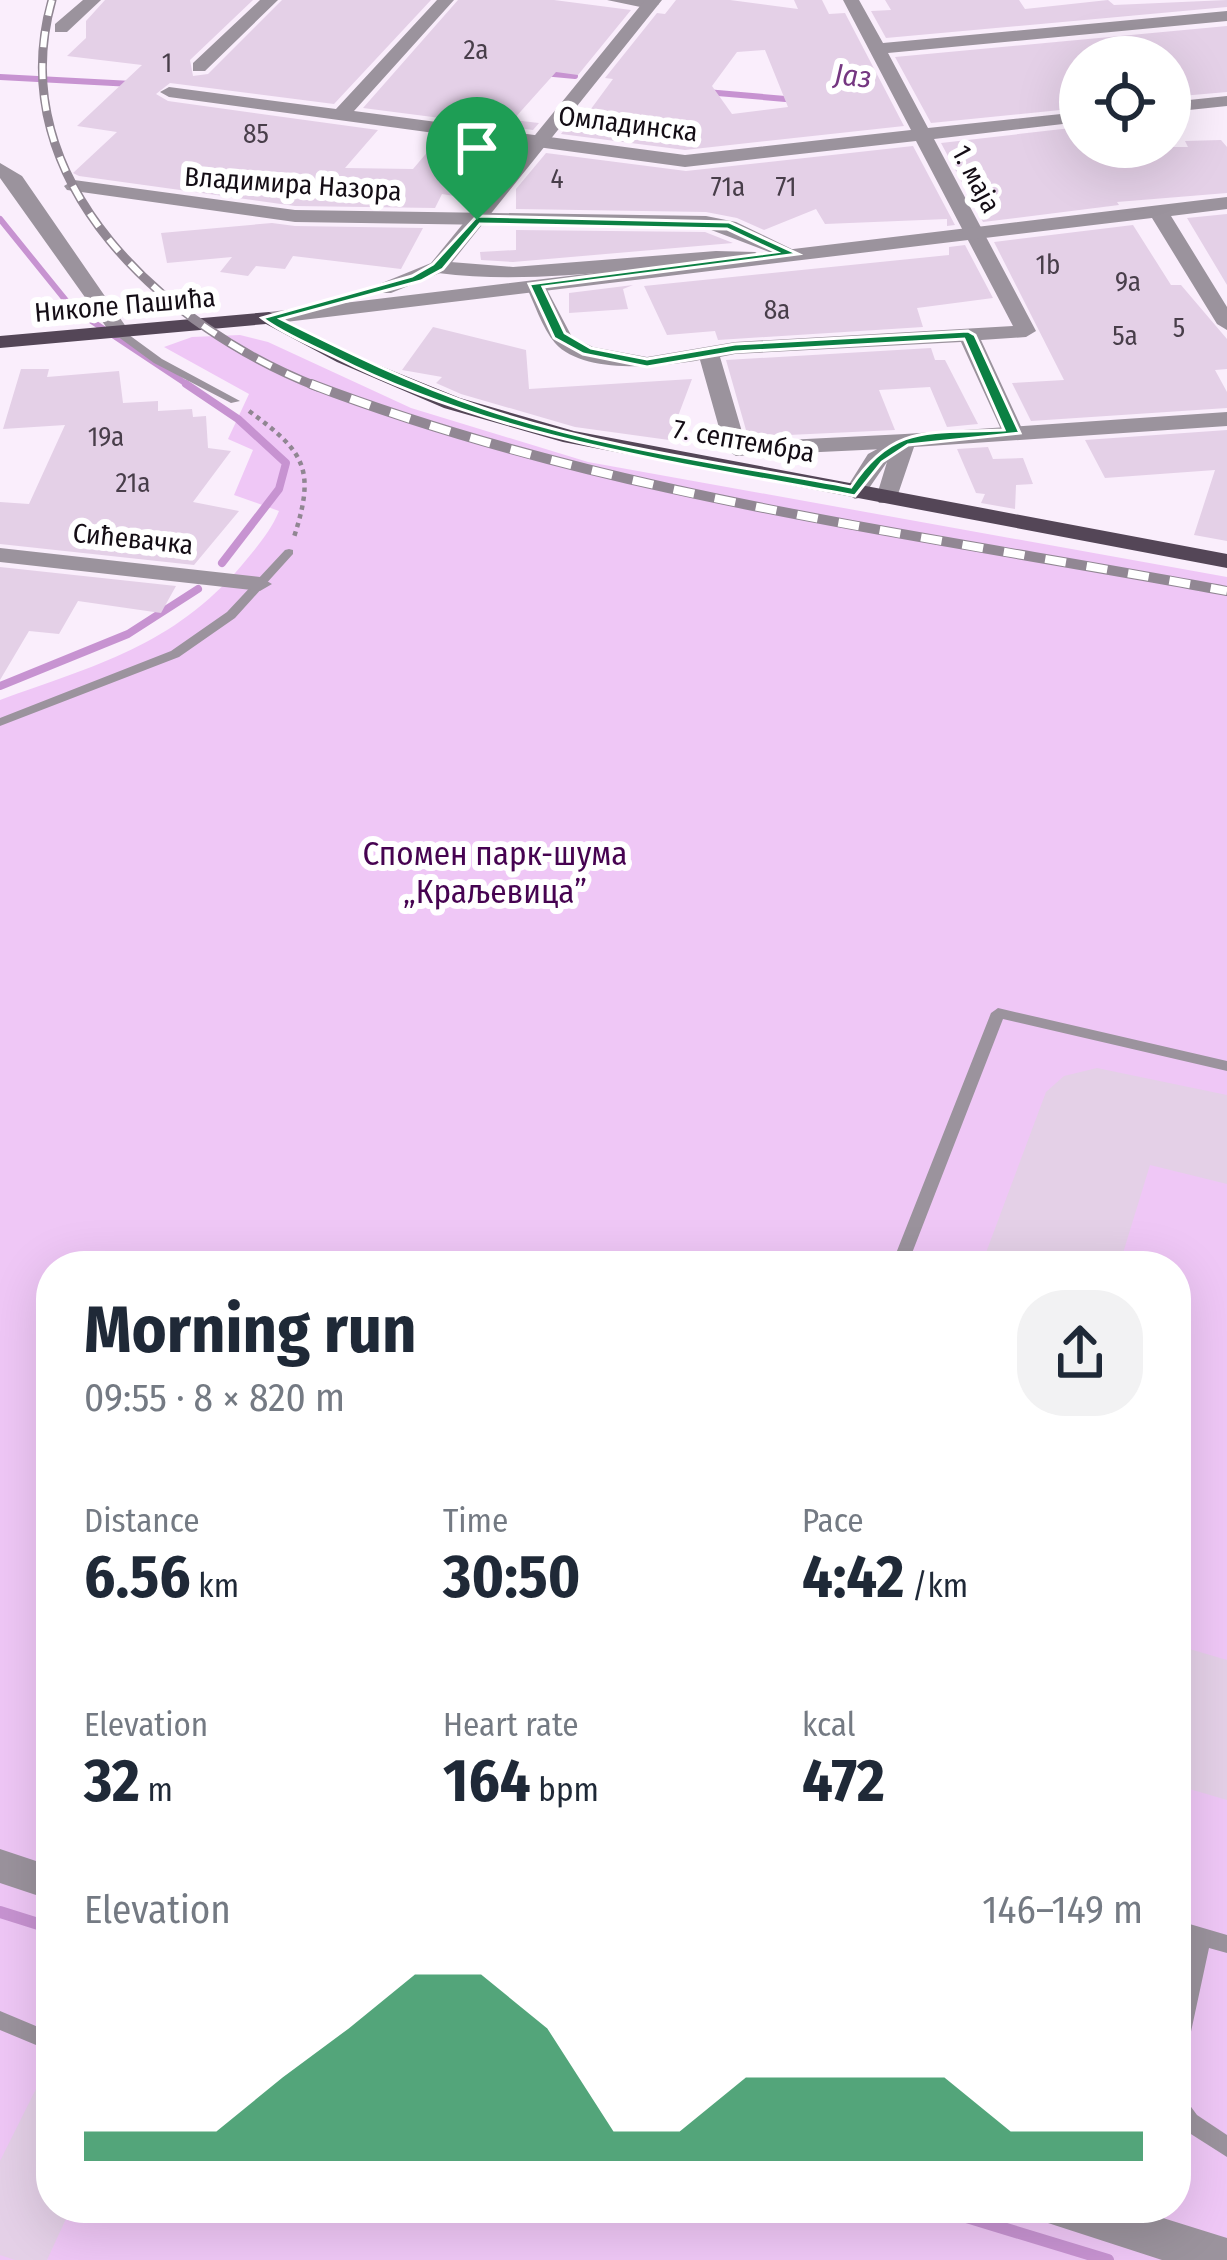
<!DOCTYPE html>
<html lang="en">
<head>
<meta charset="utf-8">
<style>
  body { margin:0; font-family:"Fira Sans Condensed",sans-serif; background:#f2f2f3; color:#1f2937; height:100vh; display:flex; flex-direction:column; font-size:45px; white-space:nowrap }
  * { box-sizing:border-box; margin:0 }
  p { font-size:39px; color:#747a83 }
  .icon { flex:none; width:66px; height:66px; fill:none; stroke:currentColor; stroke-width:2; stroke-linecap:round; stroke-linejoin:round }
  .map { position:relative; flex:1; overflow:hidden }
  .drawer { position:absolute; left:36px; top:1251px; width:1155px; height:972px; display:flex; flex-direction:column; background:#fff; border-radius:48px; box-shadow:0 12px 48px #0002 }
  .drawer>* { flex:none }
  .tools { position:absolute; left:1059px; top:36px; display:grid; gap:24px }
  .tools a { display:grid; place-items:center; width:132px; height:132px; border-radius:50%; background:#fff; box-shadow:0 12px 48px #0002; font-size:60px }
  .pin { position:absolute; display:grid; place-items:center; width:102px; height:102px; color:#fff; margin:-123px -51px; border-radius:50% 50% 50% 0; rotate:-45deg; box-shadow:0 0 12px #0007 }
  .pin .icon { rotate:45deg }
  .round { display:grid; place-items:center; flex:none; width:126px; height:126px; border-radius:48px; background:#f2f2f3 }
  .headline { display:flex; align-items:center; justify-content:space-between; height:204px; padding:0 48px }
  h1 { font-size:66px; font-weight:700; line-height:90px }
  .metrics { display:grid; grid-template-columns:repeat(3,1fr); gap:18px; height:204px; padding:12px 48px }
  .metrics div { display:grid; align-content:center }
  .metrics b { font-size:60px; font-weight:700 }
  .metrics small { font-size:33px; font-weight:400 }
  .metrics p { font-size:33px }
  .chart { height:336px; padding:24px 48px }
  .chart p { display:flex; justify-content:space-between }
  .chart svg { width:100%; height:216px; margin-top:12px; fill:#0b8043; opacity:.7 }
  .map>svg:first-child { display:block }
  .green { fill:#efc7f6; fill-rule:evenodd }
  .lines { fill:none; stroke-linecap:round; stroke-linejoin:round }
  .stream-far2 { stroke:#c793d1; stroke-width:6 }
  .stream-far1 { stroke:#c793d1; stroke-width:8 }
  .stream { stroke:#c793d1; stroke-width:12 }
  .building { fill:#e4d0e7; fill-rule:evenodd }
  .path { stroke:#908692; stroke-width:4.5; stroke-dasharray:4.5 4.5; stroke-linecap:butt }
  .service { fill:#9b939d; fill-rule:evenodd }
  .minor { fill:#9b939d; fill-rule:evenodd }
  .tertiary { fill:#9b939d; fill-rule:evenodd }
  .primary { fill:#544657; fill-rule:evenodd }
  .rail-far1-casing { stroke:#918793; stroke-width:9 }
  .rail-casing { stroke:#918793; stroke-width:10 }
  .rail-far1 { stroke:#fff; stroke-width:6; stroke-dasharray:16; stroke-linecap:butt }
  .rail { stroke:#fff; stroke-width:8; stroke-dasharray:21; stroke-linecap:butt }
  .route { fill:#0b8043; stroke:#fff; stroke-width:3; fill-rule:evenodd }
  .labels { text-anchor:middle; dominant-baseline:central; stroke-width:12; stroke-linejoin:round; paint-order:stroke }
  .number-label { font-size:27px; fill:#483e4a }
  .far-street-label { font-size:27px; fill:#140d15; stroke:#fff }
  .far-water-label { font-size:30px; font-style:italic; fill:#753781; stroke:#fff }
  .park-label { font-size:33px; fill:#460351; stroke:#fff }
</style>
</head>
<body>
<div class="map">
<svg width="1227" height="2260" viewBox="0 0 1227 2260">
  <rect width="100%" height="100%" fill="#faeefc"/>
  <path class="green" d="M240,335L268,342L411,408L588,462L1227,577V2260H0V700C96,665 173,646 242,565C256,548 271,531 279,511L234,495L253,450L228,439L249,394L164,347L192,337ZM51,1266H1176V2208H51Z"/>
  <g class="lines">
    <path class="stream-far2" d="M1153,57H1177
      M543,73L575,76
      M0,77L132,84
      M706,92L797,100
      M0,219L72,308L191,387"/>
    <path class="stream-far1" d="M186,384L238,419L286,463L279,489L222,563
      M0,686L128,634L198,589"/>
    <path class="stream" d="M0,1912L51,1928
      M937,2208L1108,2260"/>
  </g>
  <path class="building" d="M105,0H253L190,60L193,76L208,74L282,0H431L334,104L170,83L156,94L168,101L378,130L345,168L413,169L430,149L431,137L507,147L467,198L442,194L435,208L295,206L79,176L73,173L117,132L77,126L142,65L67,56L86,38V21Z
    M458,0H554L631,10L578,75L556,72L513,120L539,123L533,130L363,108Z
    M676,0H730L798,9L794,0H822L829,14L845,13L904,126L685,150L561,134L566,127L577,128L613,79L605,78L657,13L665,14ZM765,50L788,107L732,114L712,86L737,52Z
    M885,0H1019L1025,9L1108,0L1114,5L1227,0V7L886,38L871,11L891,10Z
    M1227,26V92L1170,97V54L1080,57V108L931,123L895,57Z
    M1080,127V147H1188L1185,141L1221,140L1227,147V193L1117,202L1119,205L983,222L941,143Z
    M913,146L955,225L947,226V219L825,224L816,209L764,230L737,218L706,212L516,209V189L546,153L686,171Z
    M1227,214V285L1187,218Z
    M272,223L295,226L423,228L401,269L293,256L285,269L256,266L248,276L220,272L232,257L167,263L161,233Z
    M1133,225L1171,285H1181L1227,339V369L1215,370L1227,392V408L1031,421L1012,383L1064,380L994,242Z
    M516,230L705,232L733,243L513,262L481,260L480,252L516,250Z
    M965,245L993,298L917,308L923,327L718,340L715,331L667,335L644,286L949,255V247Z
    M633,285L623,289L628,309L569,313V293Z
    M433,327L526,350L529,389L692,379L669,440L575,427L461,394L436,383L442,377L402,370Z
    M931,348L935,360H945L978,424L947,427L930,387L879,390L895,430L748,437L726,360Z
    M21,369H49L47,377L119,371L123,403L158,401V411L192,409L193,417L206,416L208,448L231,451L193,502L239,511L194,565L0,544V502L29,504L65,425L3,429Z
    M1227,430V541L1194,535L1215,470L1105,478L1085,440Z
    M988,447L993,459L1023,458L1033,484L1016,485L1015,509L981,503L985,494L976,493L957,449Z
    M0,567L176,586L161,613L78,601L59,634L29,631L0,680Z
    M1097,1068L1227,1095V1184L1150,1165L1119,1266H981L1046,1092L1064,1076Z
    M1176,1645L1227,1660V1800L1176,1785Z
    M51,2059V2208H71L47,2260H15L0,2255V2161Z"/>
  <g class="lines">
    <path class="path" d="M249,411C305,452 316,469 294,537"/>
    <path class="service" d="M117,332H125L162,359L240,401L231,403L154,363L117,336Z
      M289,549L293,550V554L235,618L179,657L0,726V718L171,651L227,612L285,550Z
      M998,1008L1227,1061V1071L1003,1019L907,1266H891L991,1013Z
      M1176,1920L1227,1935V1953L1209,1948L1186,2055L1183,2062L1176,2065V2009L1191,1942L1176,1938Z
      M0,2011L43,2029L46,2036L43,2043L36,2045L0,2030Z
      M1176,2093L1183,2096L1197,2115L1227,2135V2157L1183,2129L1176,2120Z"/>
    <path class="minor" d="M83,0H101L67,32H55V24Z
      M260,0H278L205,71H193V63Z
      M437,0H454L354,111L685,155L911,130L843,0H859L883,43L1227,11V21L888,53L928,128L1080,112V122L934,139L1036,331L1026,337L981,340L1024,433L1021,438H1005L961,342L735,354L720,357L745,442L905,434L916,441L905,448L736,456L725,449L700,360C663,367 583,375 555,343C542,328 534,302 525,284L542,280L572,337L593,347L647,357L735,342L1013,326L916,141L685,167L169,97L160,92L169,87L336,109Z
      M607,0H654L659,4L650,9Z
      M1227,96V106L1170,112V102Z
      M0,163L22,176L131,334L128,338H114L0,178Z
      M74,180L295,210L706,216L736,222L802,254L785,258L706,228L295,222L67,190L64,186Z
      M716,251L755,252L765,258L755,264C649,262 544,287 438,273L428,267L438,261L513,267Z
      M0,548L260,577L272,584L260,591L0,562Z
      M0,1849L51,1866V1900L0,1883Z
      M1042,2208H1131L1227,2238V2260H1162L1048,2223Z"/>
    <path class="tertiary" d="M645,0H662L445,271L391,293H377V285L431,263Z
      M1227,197V209L1171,216L1227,307V330L1217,324L1152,218L269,324L259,318L269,312Z
      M1227,412V426L914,447L895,503H879L876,498L887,462L863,497L855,499L844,492L868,454L905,434Z"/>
    <path class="primary" d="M269,312L351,354L460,398L574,431L1227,554V568L563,442L444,408L337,362L266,324L0,348V336Z"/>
    <defs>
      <path id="rail-far1" d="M52,0C0,183 169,329 318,387"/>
      <path id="rail" d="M311,384C604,496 920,534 1227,591"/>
    </defs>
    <use href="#rail-far1" class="rail-far1-casing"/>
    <use href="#rail" class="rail-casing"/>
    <use href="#rail-far1" class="rail-far1"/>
    <use href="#rail" class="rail"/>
  </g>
  <path class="route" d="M477,216L729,222L798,254L543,287L565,333L591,348L647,359L735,344L968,331L975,335L1020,433L908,445L882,462L855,496C679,463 496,439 335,357C311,345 283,334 262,318L412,276L433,264ZM480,224L727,229L776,252L529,284L554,338L583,354L647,367L735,352L964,339L1004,430C934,434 894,421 851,487C729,464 601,448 483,408C412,384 347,352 281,319L421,281L443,269Z"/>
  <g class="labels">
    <g class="number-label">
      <text x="476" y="50">2a</text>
      <text x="167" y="63">1</text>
      <text x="256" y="134">85</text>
      <text x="557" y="179">4</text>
      <text x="728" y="187">71a</text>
      <text x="786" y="187">71</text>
      <text x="1048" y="265">1b</text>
      <text x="1128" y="282">9a</text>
      <text x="777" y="310">8a</text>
      <text x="1179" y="328">5</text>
      <text x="1125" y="336">5a</text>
      <text x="106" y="437">19a</text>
      <text x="133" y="483">21a</text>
    </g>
    <g class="far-street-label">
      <text transform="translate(628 124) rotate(7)">Омладинска</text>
      <text transform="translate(976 179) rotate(62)">1. маја</text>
      <text transform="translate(293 184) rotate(4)">Владимира Назора</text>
      <text transform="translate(125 305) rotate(-5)">Николе Пашића</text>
      <text transform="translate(744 441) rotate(10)">7. септембра</text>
      <text transform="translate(133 539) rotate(6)">Сићевачка</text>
    </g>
    <g class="far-water-label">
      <text transform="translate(853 76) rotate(5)">Јаз</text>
    </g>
    <g class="park-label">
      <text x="495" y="854">Спомен парк-шума<tspan x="495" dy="38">„Краљевица”</tspan></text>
    </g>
  </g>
</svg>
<div class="tools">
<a><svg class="icon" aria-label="locate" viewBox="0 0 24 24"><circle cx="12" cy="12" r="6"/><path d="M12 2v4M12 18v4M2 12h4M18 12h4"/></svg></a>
</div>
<div class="pin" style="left:477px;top:220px;background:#1e9e55"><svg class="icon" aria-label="arrive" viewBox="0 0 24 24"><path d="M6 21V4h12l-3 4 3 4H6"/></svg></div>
<section class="drawer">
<div class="headline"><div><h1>Morning run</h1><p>09:55 · 8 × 820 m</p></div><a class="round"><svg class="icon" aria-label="share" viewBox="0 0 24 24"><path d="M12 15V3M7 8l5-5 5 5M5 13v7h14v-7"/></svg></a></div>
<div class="metrics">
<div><p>Distance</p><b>6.56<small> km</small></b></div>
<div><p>Time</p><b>30:50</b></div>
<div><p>Pace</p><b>4:42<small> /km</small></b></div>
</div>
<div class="metrics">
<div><p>Elevation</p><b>32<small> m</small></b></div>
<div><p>Heart rate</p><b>164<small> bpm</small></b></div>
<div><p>kcal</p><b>472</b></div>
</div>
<div class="chart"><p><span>Elevation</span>146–149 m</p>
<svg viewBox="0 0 160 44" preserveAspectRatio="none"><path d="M0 44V38L10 38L20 38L30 27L40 17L50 6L60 6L70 17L80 38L90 38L100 27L110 27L120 27L130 27L140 38L150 38L160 38V44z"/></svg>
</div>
</section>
</div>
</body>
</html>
